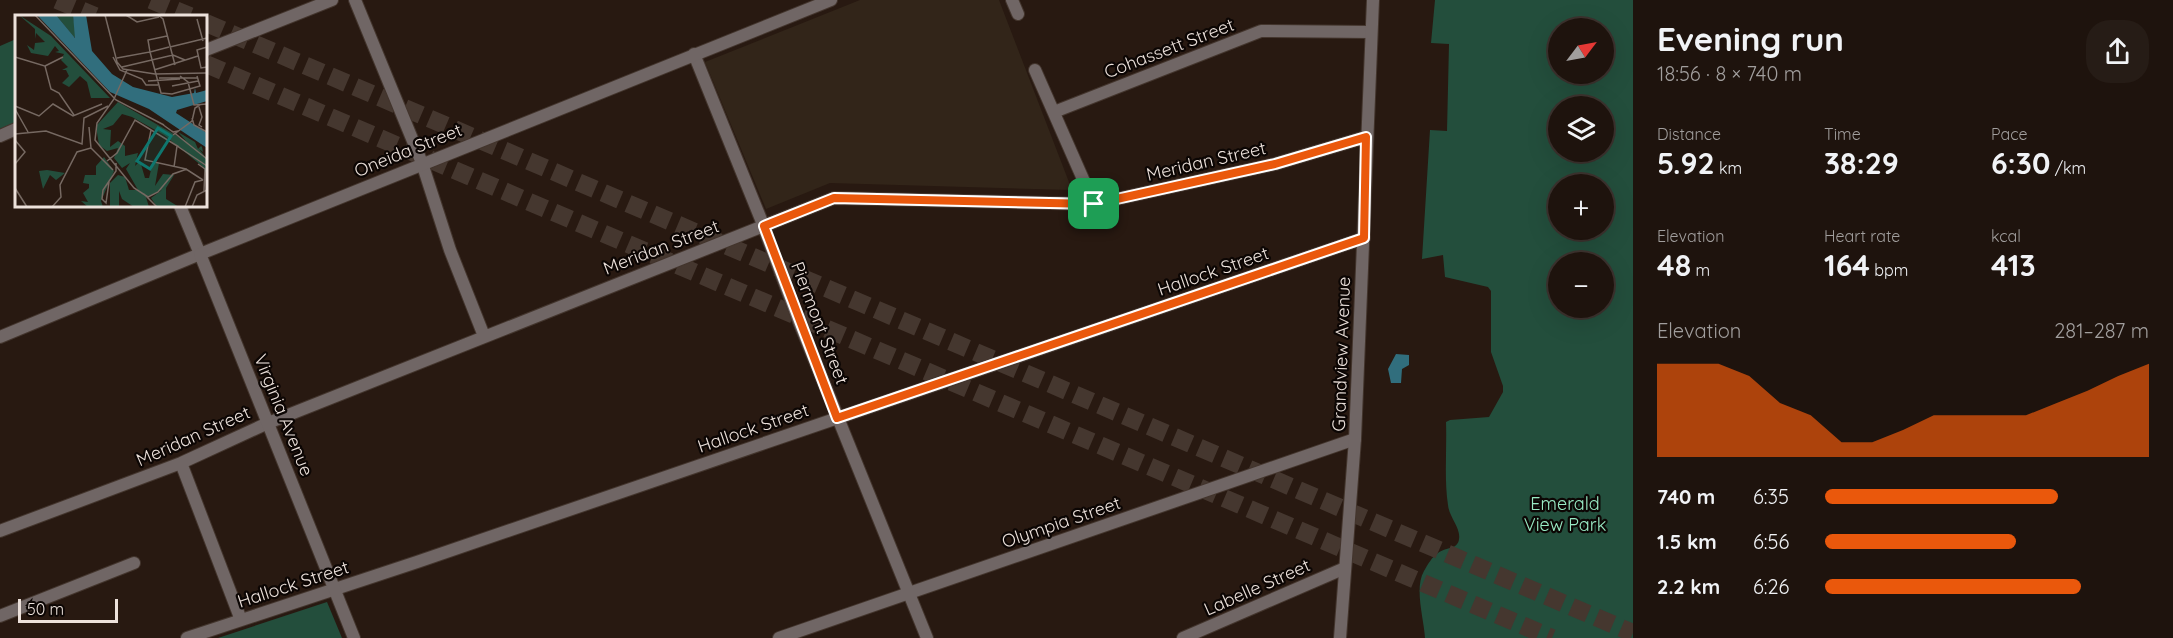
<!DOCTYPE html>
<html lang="en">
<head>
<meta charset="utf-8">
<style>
  body { margin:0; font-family:Quicksand,sans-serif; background:#261c16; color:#f1f3f6; height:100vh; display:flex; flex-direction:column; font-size:22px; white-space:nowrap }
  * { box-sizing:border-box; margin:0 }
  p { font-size:20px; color:#a19e9d }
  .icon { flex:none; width:33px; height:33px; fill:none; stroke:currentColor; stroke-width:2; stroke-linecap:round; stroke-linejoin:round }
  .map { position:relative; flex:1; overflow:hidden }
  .drawer { display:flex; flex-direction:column; background:#1e130d; width:540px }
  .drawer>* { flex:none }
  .needle { width:39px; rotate:58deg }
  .fabs { position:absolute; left:1548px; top:18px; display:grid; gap:12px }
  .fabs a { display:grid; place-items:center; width:66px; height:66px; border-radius:50%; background:#1e130d; box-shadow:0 6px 24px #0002,0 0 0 2px #3c322e; font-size:30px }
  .scale { position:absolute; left:18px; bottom:15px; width:100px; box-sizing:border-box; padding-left:6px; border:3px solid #ece1db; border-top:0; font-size:16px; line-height:21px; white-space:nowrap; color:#ece1db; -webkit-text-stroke:4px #0c0604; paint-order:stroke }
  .pin { position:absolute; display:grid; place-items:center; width:51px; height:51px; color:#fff; margin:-26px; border-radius:12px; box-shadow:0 3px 9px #0006 }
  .round { display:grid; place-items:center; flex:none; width:63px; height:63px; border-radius:24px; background:#261c16 }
  .headline { display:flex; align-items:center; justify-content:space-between; height:102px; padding:0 24px }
  h1 { font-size:33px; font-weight:700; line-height:45px }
  .stats { display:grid; grid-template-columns:repeat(3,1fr); gap:9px; height:102px; padding:6px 24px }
  .stats div { display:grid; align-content:center }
  .stats b { font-size:30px; font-weight:700 }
  .stats small { font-size:16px; font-weight:400 }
  .stats p { font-size:16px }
  .chart { height:168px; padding:12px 24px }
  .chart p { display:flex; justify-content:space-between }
  .chart svg { width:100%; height:108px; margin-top:6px; fill:#ea580c; opacity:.7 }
  ul { padding:0 24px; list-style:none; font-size:20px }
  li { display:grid; grid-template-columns:96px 72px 1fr; align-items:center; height:45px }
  li i { height:15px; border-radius:8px; background:#ea580c }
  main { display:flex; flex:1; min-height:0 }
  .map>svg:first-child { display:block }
  .education { fill:#322519 }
  .green { fill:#234e3c; fill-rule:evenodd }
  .water { fill:#316e7d }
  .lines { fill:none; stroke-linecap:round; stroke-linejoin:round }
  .motorway-tunnel { stroke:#45372f; stroke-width:18; stroke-dasharray:18 9; stroke-linecap:butt }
  .minor-casing { stroke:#43352d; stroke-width:14 }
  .tertiary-casing { stroke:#43352d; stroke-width:14 }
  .minor { stroke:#706665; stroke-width:12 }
  .tertiary { stroke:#706665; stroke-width:12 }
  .route-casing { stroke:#fff; stroke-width:12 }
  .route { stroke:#ea580c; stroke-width:8 }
  .labels { text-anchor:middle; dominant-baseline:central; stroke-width:4.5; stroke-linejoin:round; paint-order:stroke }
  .street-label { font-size:18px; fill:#ece1db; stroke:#0c0604 }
  .park-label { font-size:18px; fill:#99ebc5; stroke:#0c0604 }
  .inset-road { fill:none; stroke:#766962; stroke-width:1.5 }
  .view { fill:#0f766e; fill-opacity:0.15; stroke:#0f766e; stroke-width:3 }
  .inset-edge { fill:none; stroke:#ece1db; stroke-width:3 }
</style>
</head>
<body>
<main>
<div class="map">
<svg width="1633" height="638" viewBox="0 0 1633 638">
  <rect width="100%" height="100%" fill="#281911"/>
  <path class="education" d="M860,0H999L1072,190L830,183L766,209L705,62Z"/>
  <path class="green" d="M1435,0H1633V638H1425C1424,619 1414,588 1424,571C1428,564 1432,557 1438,553C1445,547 1458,550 1459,539C1461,528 1449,517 1448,505C1444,479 1447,449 1446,422L1450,420L1489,417L1503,392V386L1491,352V291L1488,287L1445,277L1443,255L1422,259L1430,130L1447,131L1449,44L1431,43ZM1558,28H1604V74H1558ZM1558,106H1604V152H1558ZM1558,184H1604V230H1558ZM1558,262H1604V308H1558Z
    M16,39V122L0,130V46Z
    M327,602L342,638H218Z"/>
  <path class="water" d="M1396,354L1409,355V365L1402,369L1401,383H1391L1388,369Z"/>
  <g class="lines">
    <path class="motorway-tunnel" d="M57,0L95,16
      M151,0L190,16
      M206,23L1633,633
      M206,64L1552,638"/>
    <defs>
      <path id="minor" d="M355,0L422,163L450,250L484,336
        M1012,0L1018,14
        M206,50L332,0
        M694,54L760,217L800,324L927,638
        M1035,70L1094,204
        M1054,112L1261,31L1371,32
        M0,136L16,129
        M0,337L200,254L180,206
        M181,463L241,620
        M0,531L181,463L268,423L834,198L1094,204L1275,164L1366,137
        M0,616L134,563
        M187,638L417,562L1364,238
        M779,638L1355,439
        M1183,638L1345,568"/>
      <path id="tertiary" d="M354,638L200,254L831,0
        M1340,638L1355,439L1373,0"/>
    </defs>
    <use href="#minor" class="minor-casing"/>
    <use href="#tertiary" class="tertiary-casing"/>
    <use href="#minor" class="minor"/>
    <use href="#tertiary" class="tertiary"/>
  </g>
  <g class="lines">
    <defs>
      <path id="route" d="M1366,137L1364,238L837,418L764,226L834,198L1094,204L1275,164Z"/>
    </defs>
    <use href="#route" class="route-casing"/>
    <use href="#route" class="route"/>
  </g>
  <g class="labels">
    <g class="street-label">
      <text transform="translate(1169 48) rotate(-21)">Cohassett Street</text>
      <text transform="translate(408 150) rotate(-22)">Oneida Street</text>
      <text transform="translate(1206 161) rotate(-13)">Meridan Street</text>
      <text transform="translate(661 247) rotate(-21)">Meridan Street</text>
      <text transform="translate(1213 271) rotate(-19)">Hallock Street</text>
      <text transform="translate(820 323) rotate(69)">Piermont Street</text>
      <text transform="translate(1341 354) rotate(-88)">Grandview Avenue</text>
      <text transform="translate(284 415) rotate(68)">Virginia Avenue</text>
      <text transform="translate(753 428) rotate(-19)">Hallock Street</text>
      <text transform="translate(193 436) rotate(-24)">Meridan Street</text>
      <text transform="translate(1061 522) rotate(-19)">Olympia Street</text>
      <text transform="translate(293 584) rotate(-18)">Hallock Street</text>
      <text transform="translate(1257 587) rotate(-24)">Labelle Street</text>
    </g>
    <g class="park-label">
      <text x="1565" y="503">Emerald<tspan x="1565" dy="21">View Park</tspan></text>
    </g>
  </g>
  <g transform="translate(15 15)">
    <rect width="192" height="192" fill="#281911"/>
    <path d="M4,0L36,21L95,83H76L72,67L65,61L54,72L47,68L54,61L51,55H47L53,52L46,45L49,39L40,37L44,36L40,31L33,41L16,38L12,30L19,35L20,28L30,27L21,18L20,24V14ZM41,0H58L61,22H59ZM103,87L171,126L163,117L180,127L183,134L186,131L187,132L188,137L184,134L192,144V160L187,151L149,120L117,102L107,99L98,110L88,114L96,115L95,132L103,126L110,131V141L123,138L120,151L125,146L130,163H134L138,147L144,148L140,171L148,159L159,160L151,173V184L164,192H142L136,183L147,175L131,182L134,192H119L107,184L104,176V192H95V168L103,160L110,162L114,175H123L111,154L115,148L107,153L99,143L103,133L92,136L84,130L81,111ZM89,142L99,156L86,186L88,192H73L66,186L73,187L68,178L74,173V169L68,168L70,160H81V151ZM32,155L50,158L41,165L35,160L28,174L24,156Z" fill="#234e3c"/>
    <path d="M22,0H41L60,23L58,0H71L77,36L97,59L118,72L157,82L179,78L180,73L181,78L192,75V86L162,95L161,98L192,118V133L134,94L95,77Z" fill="#316e7d"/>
    <path class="inset-road" d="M20,0L101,85L149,110M90,0L102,47L108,54L140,59L191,58M111,0L122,7L144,2M143,0L148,4L160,50M182,4L188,26M154,32L135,37L146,78L157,79L185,71L182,61M155,32L192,23M192,32L182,35L186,53L192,52M0,42L30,51L36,74L44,78L59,100M98,42L105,55L127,64L131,70H143M102,43L135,37L133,25L152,21M30,51L48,42M107,52L158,40L170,45M112,55L99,84L82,108L80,125L119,173L133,182M139,55L183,41M165,61L173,67L179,90L192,89M144,63H182M133,66L165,64M157,71L183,66M0,91L24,101L38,89L58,101L87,89M184,92L187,102L184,110L187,112M0,94L13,117M177,103L179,110L192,117M147,109L158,117L163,116M136,115L130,145L171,154L188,165M157,116L192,144M0,119L31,116L67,129L69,103L93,91M158,120L177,106L180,93L185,90M0,125L10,137L0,149M162,131L192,151M76,133L98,155M92,146L102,138L120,105L164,132M183,149L190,154L189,176M159,152L162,131M94,167L91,188L87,184L88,175L101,156V148M0,173L12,192M129,179L142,192M133,182L143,177L158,159L172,154M37,192L46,182L45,170L62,137L76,133L74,112M170,192L180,167L188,165M177,192L182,180L192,175"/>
    <path class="view" d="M143,113L156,121L135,154L122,146Z"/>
    <rect width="192" height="192" class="inset-edge"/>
  </g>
</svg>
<div class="fabs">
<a><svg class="needle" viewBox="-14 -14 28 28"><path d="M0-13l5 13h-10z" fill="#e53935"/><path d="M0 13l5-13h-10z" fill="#a19e9d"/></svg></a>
<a><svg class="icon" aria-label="layers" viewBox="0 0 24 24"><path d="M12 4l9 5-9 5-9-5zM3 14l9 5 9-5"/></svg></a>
<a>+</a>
<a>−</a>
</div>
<div class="scale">50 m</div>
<div class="pin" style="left:1094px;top:204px;background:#1e9e55"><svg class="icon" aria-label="arrive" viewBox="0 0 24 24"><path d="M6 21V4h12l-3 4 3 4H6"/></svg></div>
</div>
<section class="drawer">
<div class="headline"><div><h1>Evening run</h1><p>18:56 · 8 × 740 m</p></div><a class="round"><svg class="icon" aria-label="share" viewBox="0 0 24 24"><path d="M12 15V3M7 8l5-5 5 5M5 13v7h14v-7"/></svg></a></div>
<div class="stats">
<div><p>Distance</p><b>5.92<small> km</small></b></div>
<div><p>Time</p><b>38:29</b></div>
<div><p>Pace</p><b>6:30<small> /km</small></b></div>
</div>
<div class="stats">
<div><p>Elevation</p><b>48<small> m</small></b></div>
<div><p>Heart rate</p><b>164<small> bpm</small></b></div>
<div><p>kcal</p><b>413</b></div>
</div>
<div class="chart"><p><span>Elevation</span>281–287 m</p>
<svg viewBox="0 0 160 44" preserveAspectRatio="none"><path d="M0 44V6L10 6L20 6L30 11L40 22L50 27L60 38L70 38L80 33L90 27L100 27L110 27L120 27L130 22L140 17L150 11L160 6V44z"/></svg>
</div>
<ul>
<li><b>740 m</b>6:35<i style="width:72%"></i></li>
<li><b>1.5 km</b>6:56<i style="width:59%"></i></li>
<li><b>2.2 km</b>6:26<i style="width:79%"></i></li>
</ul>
</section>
</main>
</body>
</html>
